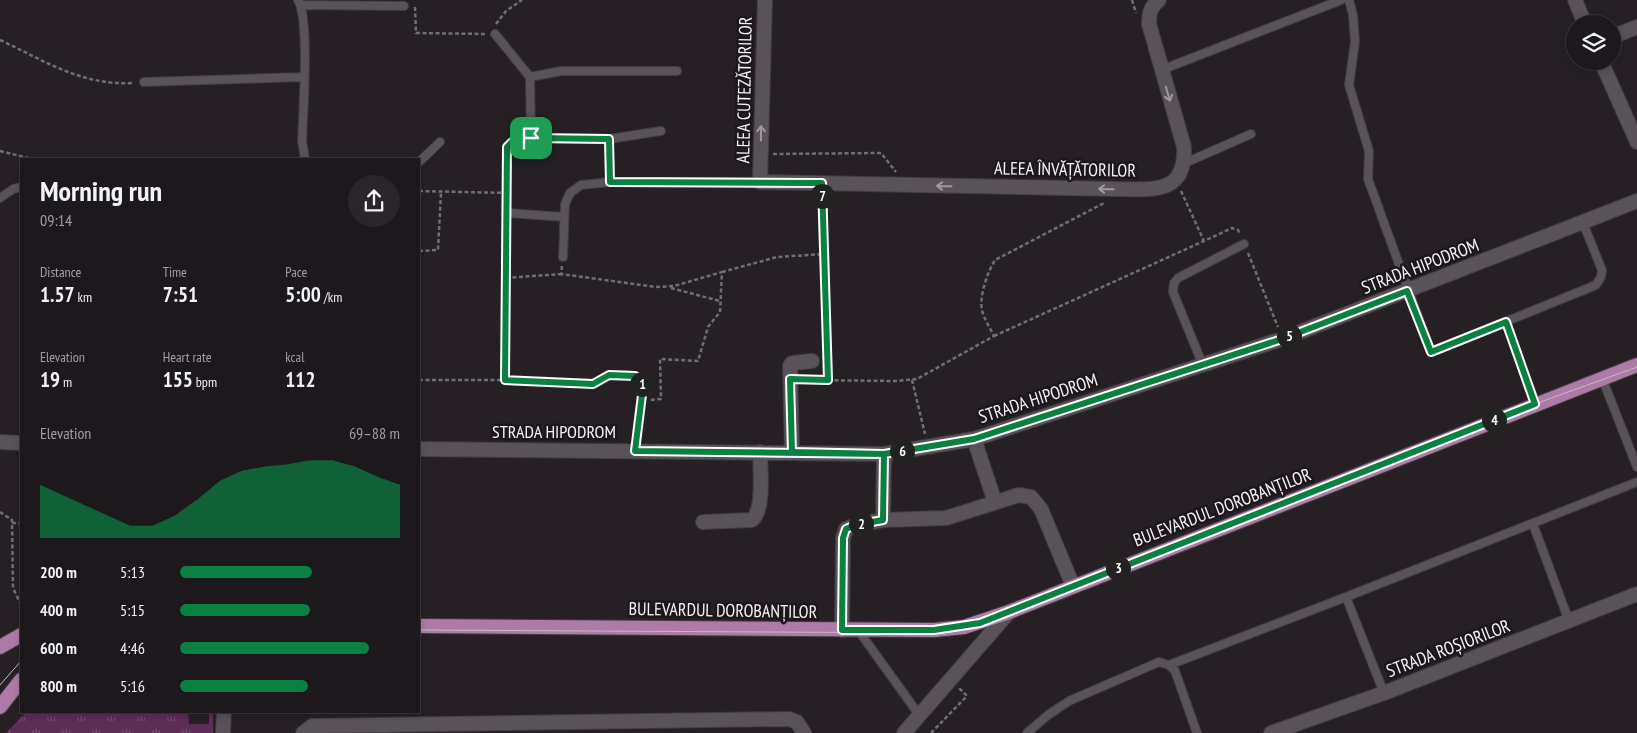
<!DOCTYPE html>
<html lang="en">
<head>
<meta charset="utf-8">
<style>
  body { margin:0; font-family:"PT Sans Narrow",sans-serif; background:#292529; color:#f1f3f6; height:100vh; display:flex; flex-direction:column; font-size:19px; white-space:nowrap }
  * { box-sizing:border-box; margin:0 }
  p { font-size:16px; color:#a0a0a3 }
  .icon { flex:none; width:28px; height:28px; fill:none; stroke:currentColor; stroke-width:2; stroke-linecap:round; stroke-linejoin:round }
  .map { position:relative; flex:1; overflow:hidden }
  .drawer { position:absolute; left:20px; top:158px; width:400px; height:555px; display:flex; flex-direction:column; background:#1c181c; border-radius:0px; box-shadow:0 2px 8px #0003,0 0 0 1px #3a373b }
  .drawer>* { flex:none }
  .controls { position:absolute; left:1566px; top:15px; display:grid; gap:10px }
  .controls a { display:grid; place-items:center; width:55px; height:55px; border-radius:50%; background:#1c181c; box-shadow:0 2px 8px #0003,0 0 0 1px #3a373b; font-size:25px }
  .pin { position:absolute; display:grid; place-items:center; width:42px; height:42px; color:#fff; margin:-21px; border-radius:10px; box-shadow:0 2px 8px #0006 }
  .km { position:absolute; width:25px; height:25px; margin:-12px; border-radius:50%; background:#222; color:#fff; font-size:14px; line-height:25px; text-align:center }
  .round { display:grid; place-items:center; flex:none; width:52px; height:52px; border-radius:26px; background:#292529 }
  .summary { display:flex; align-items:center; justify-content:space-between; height:85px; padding:0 20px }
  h1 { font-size:28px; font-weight:700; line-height:38px }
  .figures { display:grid; grid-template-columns:repeat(3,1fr); gap:8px; height:85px; padding:5px 20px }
  .figures div { display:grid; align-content:center }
  .figures b { font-size:21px; font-weight:700 }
  .figures small { font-size:14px; font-weight:400 }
  .figures p { font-size:14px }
  .chart { height:140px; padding:10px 20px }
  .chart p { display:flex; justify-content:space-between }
  .chart svg { width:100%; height:90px; margin-top:5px; fill:#0b8043; opacity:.7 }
  ul { padding:0 20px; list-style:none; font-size:16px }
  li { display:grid; grid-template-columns:80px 60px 1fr; align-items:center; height:38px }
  li i { height:12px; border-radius:6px; background:#0b8043 }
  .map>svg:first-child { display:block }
  .park { fill:url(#park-tufts) }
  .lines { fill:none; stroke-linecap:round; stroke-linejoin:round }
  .service-casing { stroke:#423c41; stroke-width:10 }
  .minor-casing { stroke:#423c41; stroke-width:16 }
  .tertiary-casing { stroke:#423c41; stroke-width:16 }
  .primary-casing { stroke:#423c41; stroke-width:16 }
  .path { stroke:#736e72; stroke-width:2.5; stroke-dasharray:4 2.5; stroke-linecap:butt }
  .service { stroke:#595258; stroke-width:8 }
  .minor { stroke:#595258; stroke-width:14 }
  .tertiary { stroke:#595258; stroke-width:14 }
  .primary { stroke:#ae7aa7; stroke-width:14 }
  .tram { stroke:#c2bcc1; stroke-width:1 }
  .oneway { stroke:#a09a9f }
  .route-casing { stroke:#fff; stroke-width:10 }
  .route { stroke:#0b8043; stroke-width:6 }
  .labels { text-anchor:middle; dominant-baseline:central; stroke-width:5; stroke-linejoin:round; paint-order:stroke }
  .street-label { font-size:18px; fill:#f7f2f6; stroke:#1d161b }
</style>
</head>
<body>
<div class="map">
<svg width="1637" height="733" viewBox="0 0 1637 733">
  <defs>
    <pattern id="park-tufts" width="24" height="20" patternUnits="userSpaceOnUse" patternTransform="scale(1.25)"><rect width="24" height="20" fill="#5d2c57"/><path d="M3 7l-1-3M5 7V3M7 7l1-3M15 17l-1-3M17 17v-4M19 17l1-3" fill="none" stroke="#754b70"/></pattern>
  </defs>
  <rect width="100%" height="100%" fill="#262025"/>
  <path class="park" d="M27,711H188L189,724H209V711H213V733H6Z"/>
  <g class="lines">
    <defs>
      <path id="service" d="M298,0C310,21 303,112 302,141L305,159
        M1349,0L1353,15L1355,42L1349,85L1369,151L1368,179L1431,352L1596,285L1601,277L1602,270L1583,223
        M301,5L404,6
        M495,34L530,77L561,71H677
        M1161,70L1341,0
        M530,77L531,138L609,139L661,131
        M144,82L303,77
        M609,139L610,182
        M419,162L440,142
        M1185,163L1251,134
        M0,198L13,189L21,187
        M507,213L564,217
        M563,257L565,204L570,193L581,185L610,182H760
        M1506,322L1535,404
        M1202,363L1173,292L1174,283L1178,278L1244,244
        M609,375L635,376L641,379L643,387L635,451
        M1602,378L1637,467
        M1533,524L1569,621
        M1346,597L1637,482
        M858,630L920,716
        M1169,665L1346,597L1384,693
        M1027,733L1048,715L1069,701L1159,662L1169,665L1175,671L1197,733"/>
      <path id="minor" d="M765,0L760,182L1114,189C1151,189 1186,196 1184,147L1149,24C1149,14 1150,7 1159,0
        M1612,37L1637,27
        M974,439L995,502
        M0,442L21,443
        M419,449L884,454L974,439L1282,339L1637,201
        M792,452L790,366L792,363L812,361
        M883,520L946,518L1019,495L1031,497L1041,509L1073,586
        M703,522L752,520C765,509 760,469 760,452
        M842,630L843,538L846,529L855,525L883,520L884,454
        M223,733L224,711
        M303,733L312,726L789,719L797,722L804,733
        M904,733L1009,612
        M1271,733L1384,693L1637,594"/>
      <path id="tertiary" d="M1575,0L1585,24
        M1601,61L1637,142"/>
      <path id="primary" d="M419,626L934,630L964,627L1009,612L1637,365
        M0,647L21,635
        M0,707L21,680"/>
    </defs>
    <use href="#service" class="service-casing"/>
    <use href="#minor" class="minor-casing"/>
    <use href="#tertiary" class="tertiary-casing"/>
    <use href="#primary" class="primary-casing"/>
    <path class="path" d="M1132,0L1136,13
      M415,7L416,33L485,34
      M496,24L506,11L522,0
      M0,40C45,61 82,86 134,83
      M0,151L32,159
      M773,154L881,153L896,172
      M419,191L507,193
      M1181,191L1204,241L1232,228L1238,230L1240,234
      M822,195L828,380
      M507,204V147L511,142L522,140
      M419,251L438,250L441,192
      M1248,253L1278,327
      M562,266L561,274L656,287L674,286L722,272L720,312L708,327L698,361L660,359L661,399L650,400
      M722,272L777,257L824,254
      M506,278L561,274
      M671,288L720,301
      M994,336L1204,241
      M419,380H505L593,384L601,380
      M505,380L507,222
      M802,380L897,381L917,379L994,336C990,328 984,319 982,310C979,296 988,271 995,260L1104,203
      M912,380L925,434
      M0,512L12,520L13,588L21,605
      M12,523H21
      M931,733L967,696L959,688"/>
    <use href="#service" class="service"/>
    <use href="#minor" class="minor"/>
    <use href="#tertiary" class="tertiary"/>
    <use href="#primary" class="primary"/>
    <path class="tram" d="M419,630L943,633L976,628L1022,611L1535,404L1637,367
      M0,685L21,661"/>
  </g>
  <defs><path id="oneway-shaft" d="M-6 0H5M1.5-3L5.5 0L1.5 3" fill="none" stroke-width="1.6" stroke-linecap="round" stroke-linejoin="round" transform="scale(1.25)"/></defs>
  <g class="oneway">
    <use href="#oneway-shaft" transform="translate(1168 94) rotate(73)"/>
    <use href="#oneway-shaft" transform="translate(761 133) rotate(-89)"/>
    <use href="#oneway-shaft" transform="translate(944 186) rotate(-179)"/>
    <use href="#oneway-shaft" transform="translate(1106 189) rotate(-179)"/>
  </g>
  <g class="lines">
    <defs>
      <path id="route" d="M531,138L512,142L507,147L505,380L593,384L609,375L635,376L641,380L643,387L635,451L884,454L883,520L855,525L846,529L843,538L842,630H934L980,623L1535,404L1506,322L1431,352L1407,291L1282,339L974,439L884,454L792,452L790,379L828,380L822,183L610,182L609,139L531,138"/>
    </defs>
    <use href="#route" class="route-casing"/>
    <use href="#route" class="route"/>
  </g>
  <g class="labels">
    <g class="street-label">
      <text transform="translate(744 90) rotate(-89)">ALEEA CUTEZĂTORILOR</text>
      <text transform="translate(1065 169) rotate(1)">ALEEA ÎNVĂȚĂTORILOR</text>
      <text transform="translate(1420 266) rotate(-21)">STRADA HIPODROM</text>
      <text transform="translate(1038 398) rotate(-18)">STRADA HIPODROM</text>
      <text x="554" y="431">STRADA HIPODROM</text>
      <text transform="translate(1222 507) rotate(-21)">BULEVARDUL DOROBANȚILOR</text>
      <text transform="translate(723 610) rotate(1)">BULEVARDUL DOROBANȚILOR</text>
      <text transform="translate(1448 648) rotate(-21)">STRADA ROȘIORILOR</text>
    </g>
  </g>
</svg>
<div class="controls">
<a><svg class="icon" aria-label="layers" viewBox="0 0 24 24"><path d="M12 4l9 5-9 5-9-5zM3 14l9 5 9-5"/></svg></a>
</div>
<div class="pin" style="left:531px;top:138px;background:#1e9e55"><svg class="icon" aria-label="arrive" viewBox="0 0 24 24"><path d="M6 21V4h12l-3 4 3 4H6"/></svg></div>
<b class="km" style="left:642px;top:384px">1</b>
<b class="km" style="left:861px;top:524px">2</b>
<b class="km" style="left:1118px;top:568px">3</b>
<b class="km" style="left:1494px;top:420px">4</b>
<b class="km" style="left:1289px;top:336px">5</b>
<b class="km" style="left:902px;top:451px">6</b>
<b class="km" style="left:822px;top:196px">7</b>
<section class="drawer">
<div class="summary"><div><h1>Morning run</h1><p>09:14</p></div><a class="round"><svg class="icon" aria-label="share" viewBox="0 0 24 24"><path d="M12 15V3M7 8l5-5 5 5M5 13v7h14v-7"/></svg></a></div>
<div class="figures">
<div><p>Distance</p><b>1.57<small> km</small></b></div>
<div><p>Time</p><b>7:51</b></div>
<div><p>Pace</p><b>5:00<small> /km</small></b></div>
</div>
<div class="figures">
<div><p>Elevation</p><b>19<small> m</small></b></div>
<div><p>Heart rate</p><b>155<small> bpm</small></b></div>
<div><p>kcal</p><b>112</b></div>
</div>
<div class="chart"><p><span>Elevation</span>69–88 m</p>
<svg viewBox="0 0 160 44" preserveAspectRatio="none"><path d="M0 44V18L10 23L20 28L30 33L40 38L50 38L60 33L70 25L80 16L90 11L100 9L110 8L120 6L130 6L140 9L150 14L160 18V44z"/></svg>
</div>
<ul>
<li><b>200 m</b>5:13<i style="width:60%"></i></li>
<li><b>400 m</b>5:15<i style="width:59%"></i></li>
<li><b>600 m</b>4:46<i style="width:86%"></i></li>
<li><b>800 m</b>5:16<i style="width:58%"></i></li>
</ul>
</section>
</div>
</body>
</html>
